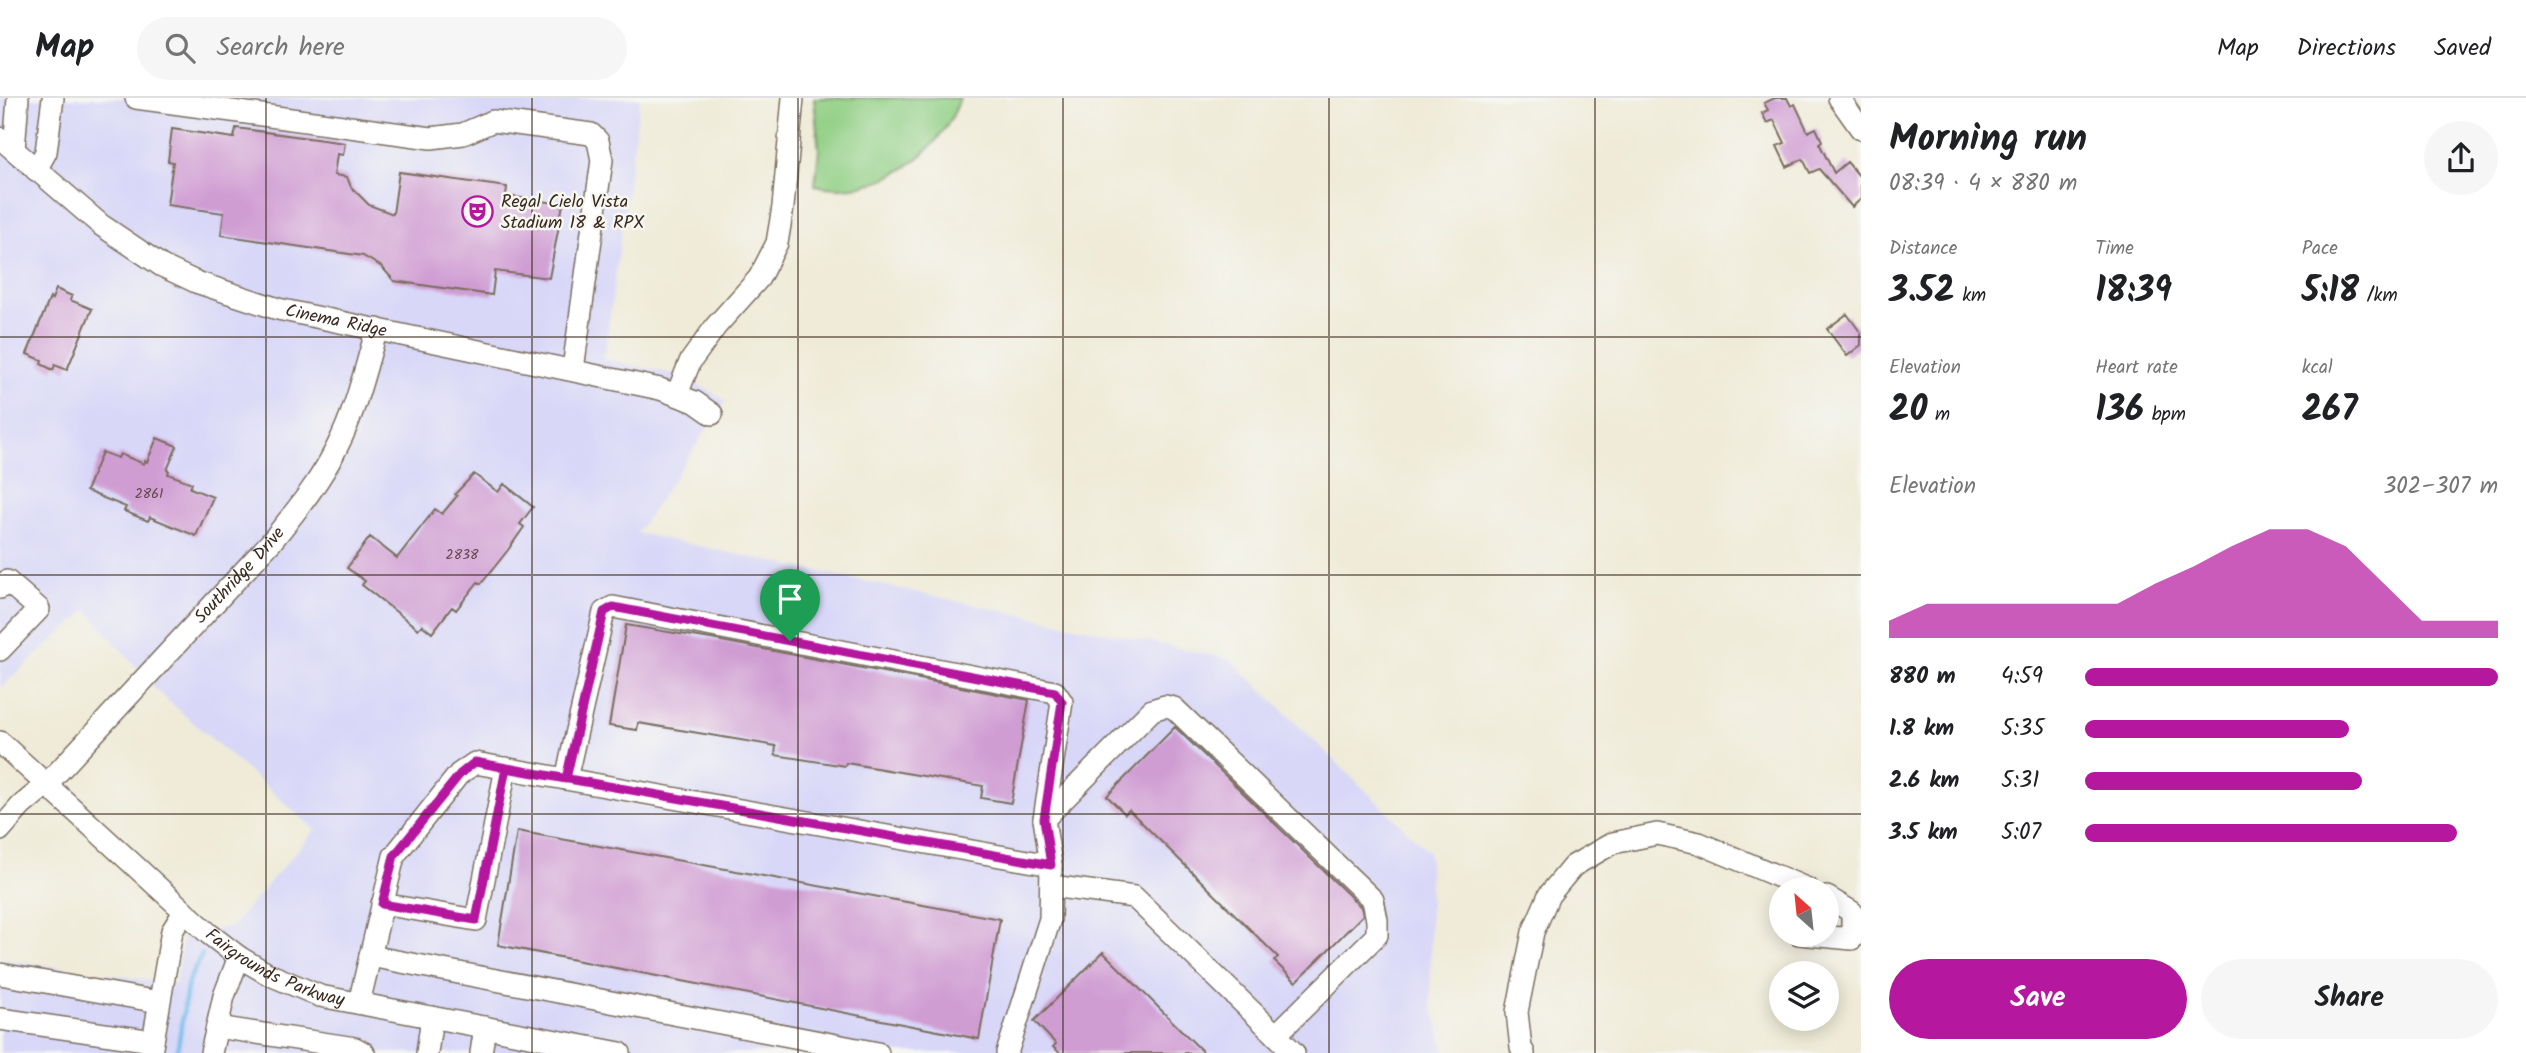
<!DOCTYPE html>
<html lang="en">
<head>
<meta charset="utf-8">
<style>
  body { margin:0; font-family:Kalam,sans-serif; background:#f6f6f6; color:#202124; height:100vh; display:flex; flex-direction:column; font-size:26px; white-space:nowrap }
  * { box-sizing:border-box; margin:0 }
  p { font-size:23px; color:#757577 }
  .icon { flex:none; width:38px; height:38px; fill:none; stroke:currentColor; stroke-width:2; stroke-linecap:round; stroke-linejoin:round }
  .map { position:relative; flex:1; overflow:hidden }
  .side { display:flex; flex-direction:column; background:#fff; width:665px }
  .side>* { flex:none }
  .needle { width:46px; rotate:333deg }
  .buttons { position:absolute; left:1769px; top:779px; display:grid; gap:14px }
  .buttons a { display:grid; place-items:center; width:70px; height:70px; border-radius:50%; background:#fff; box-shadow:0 4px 18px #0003; font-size:35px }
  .pin { position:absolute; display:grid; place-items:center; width:60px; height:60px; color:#fff; margin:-72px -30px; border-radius:50% 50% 50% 0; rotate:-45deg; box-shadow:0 0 7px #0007 }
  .pin .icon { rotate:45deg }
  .round { display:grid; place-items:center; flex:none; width:74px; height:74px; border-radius:37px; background:#f6f6f6 }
  .summary { display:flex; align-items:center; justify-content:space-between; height:119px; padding:0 28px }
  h1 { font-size:38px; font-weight:700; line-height:52px }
  .figures { display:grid; grid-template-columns:repeat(3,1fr); gap:10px; height:119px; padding:7px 28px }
  .figures div { display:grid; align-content:center }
  .figures b { font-size:35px; font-weight:700 }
  .figures small { font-size:19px; font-weight:400 }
  .figures p { font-size:19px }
  .chart { height:196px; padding:14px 28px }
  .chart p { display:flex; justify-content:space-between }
  .chart svg { width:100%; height:126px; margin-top:7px; fill:#b5179e; opacity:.7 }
  .button { display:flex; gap:14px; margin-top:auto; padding:14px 28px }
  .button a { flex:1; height:80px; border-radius:42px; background:#b5179e; color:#fff; font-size:28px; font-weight:700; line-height:80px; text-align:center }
  .button a+a { background:#f6f6f6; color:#202124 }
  ul { padding:0 28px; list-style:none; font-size:23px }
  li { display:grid; grid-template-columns:112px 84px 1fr; align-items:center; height:52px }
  li i { height:18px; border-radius:9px; background:#b5179e }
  header { display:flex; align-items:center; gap:42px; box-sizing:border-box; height:98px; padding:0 35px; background:#fff; border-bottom:2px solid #e0e0e0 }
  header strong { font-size:33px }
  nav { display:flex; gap:38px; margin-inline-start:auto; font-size:24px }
  .search { width:490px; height:63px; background:#f6f6f6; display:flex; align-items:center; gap:18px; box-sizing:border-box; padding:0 24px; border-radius:38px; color:#757577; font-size:26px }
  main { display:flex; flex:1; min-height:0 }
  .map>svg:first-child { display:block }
  .built { fill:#d8d7f8 }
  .green { fill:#91cf84; stroke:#667c51; stroke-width:2 }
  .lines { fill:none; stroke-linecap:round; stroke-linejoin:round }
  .stream { stroke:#73bbeb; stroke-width:4.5 }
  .building { fill:#d09dd3 }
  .minor-casing { stroke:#7a6e5f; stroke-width:24 }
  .minor { stroke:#fff; stroke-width:21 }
  .route-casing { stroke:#fff; stroke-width:14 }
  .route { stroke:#b5179e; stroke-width:9 }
  .grid { fill:none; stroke:#3b2a1e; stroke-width:2; stroke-opacity:0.55 }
  .labels { text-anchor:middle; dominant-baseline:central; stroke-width:5; stroke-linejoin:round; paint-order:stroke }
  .number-label { font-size:14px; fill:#60474b }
  .poi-label { font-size:18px; fill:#3b2a1e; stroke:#f6f6f2; text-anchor:start }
  .street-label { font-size:18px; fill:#3b2a1e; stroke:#f6f6f2 }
</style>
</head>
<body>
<header>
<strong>Map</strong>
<div class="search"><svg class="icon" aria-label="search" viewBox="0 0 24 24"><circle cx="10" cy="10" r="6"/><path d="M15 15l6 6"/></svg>Search here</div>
<nav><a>Map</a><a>Directions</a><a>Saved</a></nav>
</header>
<main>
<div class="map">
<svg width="1861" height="955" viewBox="0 0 1861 955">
  <rect width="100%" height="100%" fill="#f6f6f2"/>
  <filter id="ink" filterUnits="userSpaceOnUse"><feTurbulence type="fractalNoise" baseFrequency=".0143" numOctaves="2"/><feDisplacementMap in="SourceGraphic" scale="14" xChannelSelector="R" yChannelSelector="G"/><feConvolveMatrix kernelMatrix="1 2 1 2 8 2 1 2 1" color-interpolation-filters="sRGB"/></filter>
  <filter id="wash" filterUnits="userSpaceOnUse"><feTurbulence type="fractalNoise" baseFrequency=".00686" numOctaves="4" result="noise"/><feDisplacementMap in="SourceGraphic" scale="28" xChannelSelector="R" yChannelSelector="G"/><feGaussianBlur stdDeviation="1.57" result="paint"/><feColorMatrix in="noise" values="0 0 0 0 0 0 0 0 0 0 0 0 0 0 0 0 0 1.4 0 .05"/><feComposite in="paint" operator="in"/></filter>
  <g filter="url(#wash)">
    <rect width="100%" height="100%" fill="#efebd8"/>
    <path class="built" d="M0,0H640L604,261L686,279L726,303L637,435L1230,561L1429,754L1431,904L1446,955H0V861L175,886L183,838L232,828L315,732L155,591L87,512L0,590Z"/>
    <path class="green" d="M814,0H960C941,58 876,102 815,87L819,52Z"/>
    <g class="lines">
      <path class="stream" d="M177,955L188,884L202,856"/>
    </g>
    <g id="blocks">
      <path class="building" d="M1775,0H1787L1791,8L1795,6L1808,34L1816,30L1822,43L1819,45L1834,75L1847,64L1861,80V101L1852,109L1819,71L1810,75L1803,61L1787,69L1777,48L1785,45L1774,22L1767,25L1762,15L1768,12L1764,5Z
        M236,30L345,45L343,57L337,56L334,77L347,79L351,89L369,107L393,116L399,74L507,89L506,98L563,106L549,180L495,173L492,197L394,183L382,169L363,158L221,137L224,115L167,107L173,64L168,63L172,31L234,40Z
        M56,191L72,198L70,202L92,211L67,272L55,267L53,272L41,266L42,262L27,256L50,200L52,201Z
        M1847,216L1861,235V247L1847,258L1827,231Z
        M157,340L177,348L167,372L169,373L168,376L192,385L190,390L213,399L196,438L150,419L148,423L124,413L126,409L86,393L102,354L118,360L120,356L144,366L145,363L147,364Z
        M474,376L498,394L504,386L533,409L520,426L524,429L508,452L481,486L478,484L456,512L452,509L432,535L422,527L418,531L362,487L365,483L347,470L370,439L397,460L435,411L442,416L457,398L455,396Z
        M626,527L711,541L1029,602L1011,705L981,700L983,688L846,665L845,668L775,657L776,648L638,625L637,632L609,628Z
        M1175,629L1361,809L1363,817L1296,884L1274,863L1278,859L1129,712L1125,716L1107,698Z
        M517,733L1000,821L979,941L498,847Z
        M1103,854L1204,955H1060L1053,949L1056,946L1034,923Z"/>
    </g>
  </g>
  <g filter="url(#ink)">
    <use href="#blocks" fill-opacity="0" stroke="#7a6e5f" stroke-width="2"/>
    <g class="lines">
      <defs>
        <g id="minor">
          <path d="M136,0L431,40L463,36L493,23L591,36L598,43L602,62L573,271"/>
          <path d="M1839,0L1861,31"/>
          <path id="s1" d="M0,40L101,127L162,168L196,184L278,211L660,291L695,304L712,316"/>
          <path d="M14,52L18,0"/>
          <path d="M36,72L46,54L53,0"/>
          <path d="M677,296L690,264L716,228L759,180L777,145L783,109L793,0"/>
          <path d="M0,490L7,483L39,511L0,552"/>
          <path id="s2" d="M0,644L208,835L239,859L268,876L320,898L620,955"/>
          <path d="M566,681L604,514L613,509L1055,594L1062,604L1044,721"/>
          <path id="s3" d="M0,732L21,708L46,687L272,443C296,413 320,384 337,349C356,312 365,271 377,231"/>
          <path d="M1051,767L1044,721L1152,612L1165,608L1174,610L1373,802L1377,822V837L1276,937L1294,955"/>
          <path d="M1051,788L1134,799L1276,937"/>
          <path d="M382,806L476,822L506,670"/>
          <path d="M1799,836L1852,841V814L1827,799"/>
          <path d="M370,858L878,955"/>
          <path d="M0,876L159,904"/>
          <path d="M359,905L394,758L459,676L475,665L1051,767L1050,821L1007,955"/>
          <path d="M0,921L153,943"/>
          <path d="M217,929L355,950L364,955"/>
          <path d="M151,955L172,833L184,814"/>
          <path d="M211,955L224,898L239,859"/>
          <path d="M427,955L432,919"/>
          <path d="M481,955L485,929"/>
          <path d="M1524,955L1521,950L1517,914L1533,834L1549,797L1573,768L1613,745L1657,736L1699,745L1808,791"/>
        </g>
      </defs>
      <use href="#minor" class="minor-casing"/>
      <use href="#minor" class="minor"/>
    </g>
  </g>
  <g class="lines" filter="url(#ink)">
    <defs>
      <path id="route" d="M790,543L613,509L604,514L566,681L475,664L460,676L394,758L382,806L476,822L506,670C688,702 869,734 1051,767L1044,721L1062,604L1055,594L790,543"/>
    </defs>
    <use href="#route" class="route-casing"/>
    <use href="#route" class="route"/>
  </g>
  <path class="grid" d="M266,0V955M532,0V955M798,0V955M1063,0V955M1329,0V955M1595,0V955M0,239H1861M0,477H1861M0,716H1861"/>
  <defs>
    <symbol id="theatre-ring" viewBox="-11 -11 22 22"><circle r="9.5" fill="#f6f6f2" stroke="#b5179e" stroke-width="1.5"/><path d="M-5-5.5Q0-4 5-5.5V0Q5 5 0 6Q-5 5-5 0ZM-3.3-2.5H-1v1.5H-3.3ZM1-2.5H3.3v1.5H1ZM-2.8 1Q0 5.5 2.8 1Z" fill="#b5179e"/></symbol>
  </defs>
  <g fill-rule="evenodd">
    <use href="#theatre-ring" x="460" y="96" width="35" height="35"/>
  </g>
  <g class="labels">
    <g class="number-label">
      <text x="149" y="396">2861</text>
      <text x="462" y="457">2838</text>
    </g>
    <g class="poi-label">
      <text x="501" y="104">Regal Cielo Vista<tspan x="501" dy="21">Stadium 18 &amp; RPX</tspan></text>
    </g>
    <g class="street-label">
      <text stroke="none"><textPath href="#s1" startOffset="390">Cinema Ridge</textPath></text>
      <text stroke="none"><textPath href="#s3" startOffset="350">Southridge Drive</textPath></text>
      <text stroke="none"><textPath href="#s2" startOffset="359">Fairgrounds Parkway</textPath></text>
    </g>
  </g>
</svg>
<div class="buttons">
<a><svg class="needle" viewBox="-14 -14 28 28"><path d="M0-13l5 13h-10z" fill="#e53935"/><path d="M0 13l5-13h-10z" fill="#757577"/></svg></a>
<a><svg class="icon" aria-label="layers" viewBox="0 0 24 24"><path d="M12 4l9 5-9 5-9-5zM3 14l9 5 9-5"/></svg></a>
</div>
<div class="pin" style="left:790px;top:543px;background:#1e9e55"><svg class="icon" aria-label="arrive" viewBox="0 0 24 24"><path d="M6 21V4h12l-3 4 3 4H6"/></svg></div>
</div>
<section class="side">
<div class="summary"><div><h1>Morning run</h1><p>08:39 · 4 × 880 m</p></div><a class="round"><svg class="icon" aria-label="share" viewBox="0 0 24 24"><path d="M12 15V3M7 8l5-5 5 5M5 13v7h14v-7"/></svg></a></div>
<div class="figures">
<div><p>Distance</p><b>3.52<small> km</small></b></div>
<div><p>Time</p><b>18:39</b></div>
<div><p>Pace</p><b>5:18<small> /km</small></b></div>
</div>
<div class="figures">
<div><p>Elevation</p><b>20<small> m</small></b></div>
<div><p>Heart rate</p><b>136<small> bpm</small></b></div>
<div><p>kcal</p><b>267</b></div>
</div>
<div class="chart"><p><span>Elevation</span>302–307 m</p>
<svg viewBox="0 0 160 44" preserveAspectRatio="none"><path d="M0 44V38L10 32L20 32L30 32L40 32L50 32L60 32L70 25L80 19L90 12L100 6L110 6L120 12L130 25L140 38L150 38L160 38V44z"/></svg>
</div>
<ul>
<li><b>880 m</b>4:59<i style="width:100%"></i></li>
<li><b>1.8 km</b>5:35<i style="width:64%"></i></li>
<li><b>2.6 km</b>5:31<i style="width:67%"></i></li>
<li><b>3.5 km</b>5:07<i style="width:90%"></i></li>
</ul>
<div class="button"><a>Save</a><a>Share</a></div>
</section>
</main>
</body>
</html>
